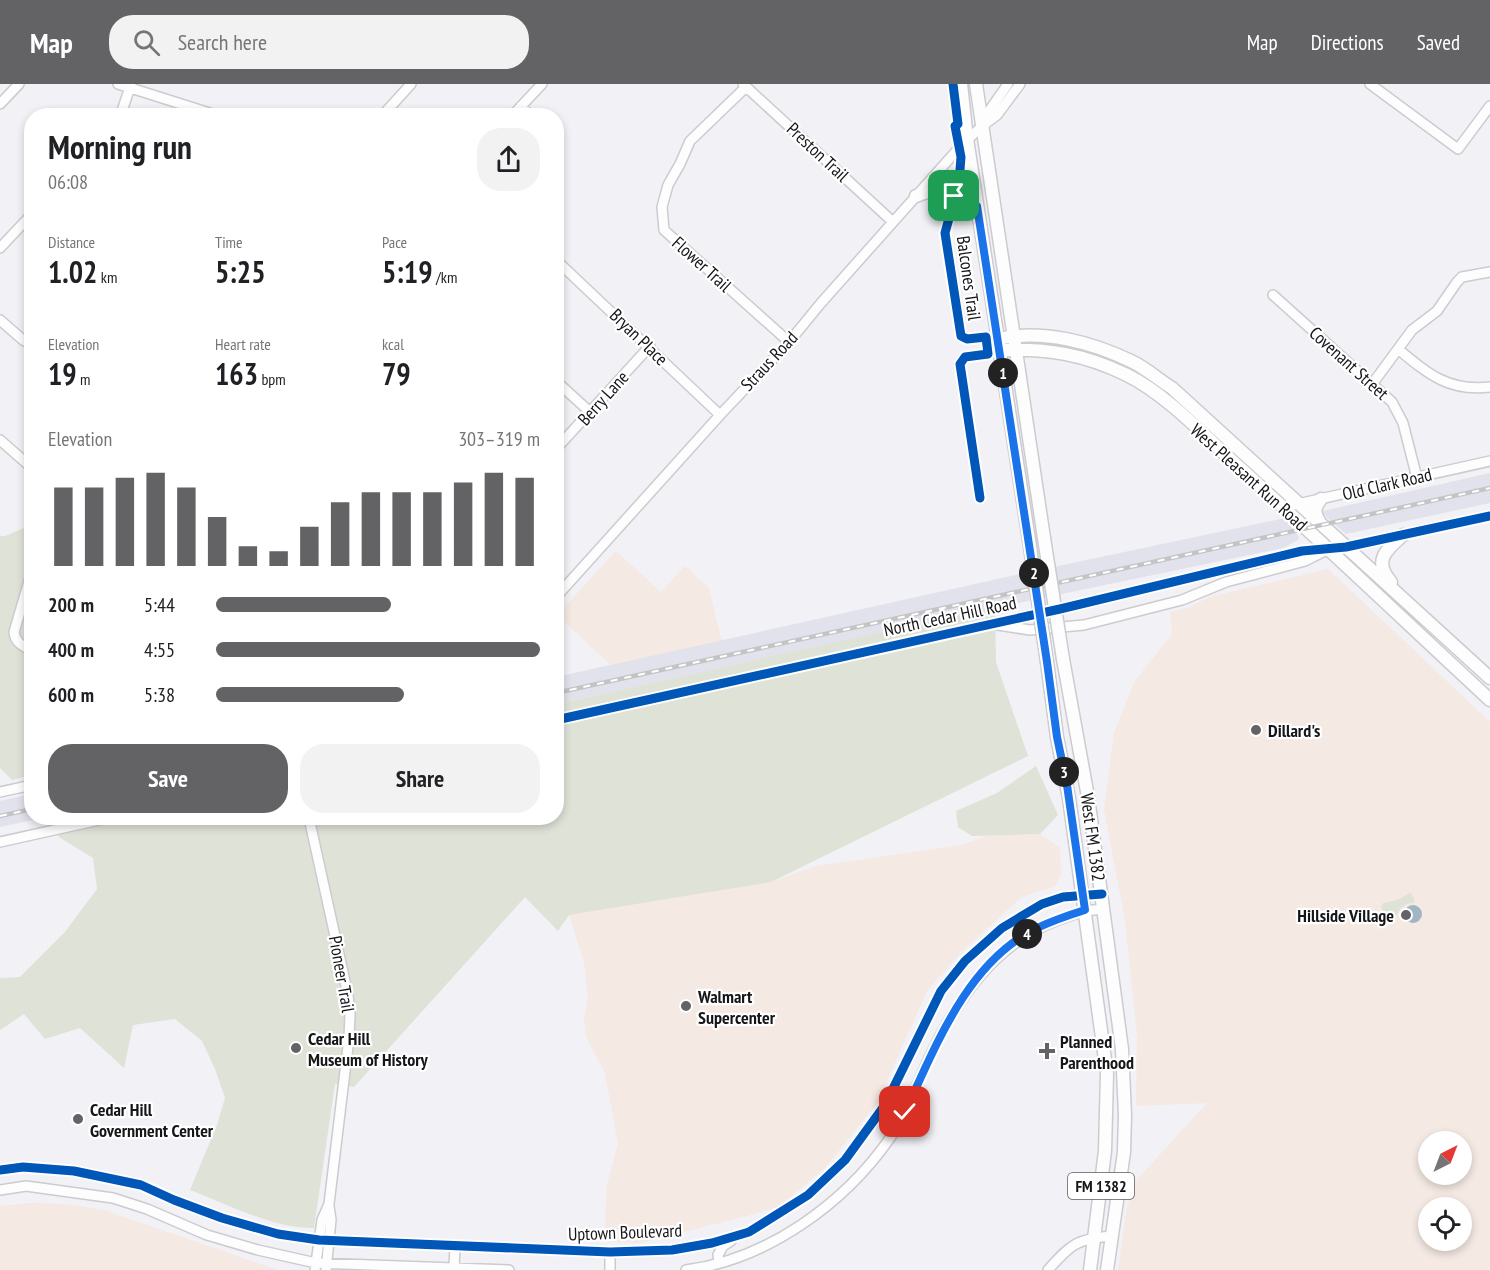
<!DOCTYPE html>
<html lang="en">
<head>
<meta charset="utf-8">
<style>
  body { margin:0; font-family:"PT Sans Narrow",sans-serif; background:#f2f2f2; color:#202124; height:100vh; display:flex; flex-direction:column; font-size:22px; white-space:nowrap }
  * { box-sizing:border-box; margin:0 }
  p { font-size:20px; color:#757577 }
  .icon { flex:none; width:33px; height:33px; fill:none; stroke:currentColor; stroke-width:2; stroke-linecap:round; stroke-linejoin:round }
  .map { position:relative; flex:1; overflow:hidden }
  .side { position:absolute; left:24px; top:24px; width:540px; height:717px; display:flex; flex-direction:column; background:#fff; border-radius:24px; box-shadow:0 3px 9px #0003 }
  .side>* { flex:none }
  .needle { width:39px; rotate:42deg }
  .tools { position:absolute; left:1418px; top:1047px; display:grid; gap:12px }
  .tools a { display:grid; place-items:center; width:54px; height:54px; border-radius:50%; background:#fff; box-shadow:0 3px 9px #0003; font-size:30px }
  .pin { position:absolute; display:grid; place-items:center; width:51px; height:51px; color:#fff; margin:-26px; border-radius:12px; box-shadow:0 3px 9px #0006 }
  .km { position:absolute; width:30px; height:30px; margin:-15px; border-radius:50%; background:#222; color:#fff; font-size:16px; line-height:30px; text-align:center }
  .round { display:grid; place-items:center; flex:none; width:63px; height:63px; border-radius:24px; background:#f2f2f2 }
  .headline { display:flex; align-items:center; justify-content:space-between; height:102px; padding:0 24px }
  h1 { font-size:33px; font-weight:800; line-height:45px }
  .metrics { display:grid; grid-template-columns:repeat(3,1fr); gap:9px; height:102px; padding:6px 24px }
  .metrics div { display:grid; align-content:center }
  .metrics b { font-size:30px; font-weight:800 }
  .metrics small { font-size:16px; font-weight:400 }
  .metrics p { font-size:16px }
  .chart { height:168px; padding:12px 24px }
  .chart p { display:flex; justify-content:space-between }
  .chart svg { width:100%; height:108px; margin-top:6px; stroke:#636366; stroke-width:6 }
  .button { display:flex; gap:12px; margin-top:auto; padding:12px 24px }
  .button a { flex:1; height:69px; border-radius:24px; background:#636366; color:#fff; font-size:24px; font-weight:800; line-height:69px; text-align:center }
  .button a+a { background:#f2f2f2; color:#202124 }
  ul { padding:0 24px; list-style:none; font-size:20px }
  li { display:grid; grid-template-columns:96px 72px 1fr; align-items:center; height:45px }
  li i { height:15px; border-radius:8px; background:#636366 }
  header { display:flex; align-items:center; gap:36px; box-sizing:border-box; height:84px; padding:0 30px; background:#636366; color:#fff }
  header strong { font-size:28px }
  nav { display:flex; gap:33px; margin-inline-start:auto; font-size:21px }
  .search { width:420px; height:54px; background:#f2f2f2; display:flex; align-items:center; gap:15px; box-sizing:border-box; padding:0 21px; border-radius:24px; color:#757577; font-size:22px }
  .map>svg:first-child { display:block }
  .commercial { fill:#f4e9e3; fill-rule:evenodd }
  .built { fill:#e2e2ec }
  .green { fill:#dfe2d7 }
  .water { fill:#a1b6c5 }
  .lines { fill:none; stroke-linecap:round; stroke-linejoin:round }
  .minor-casing { stroke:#cccbcf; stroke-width:12 }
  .major-casing { stroke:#cccbcf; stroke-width:15 }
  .minor { stroke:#fdfdfe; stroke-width:9 }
  .major { stroke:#fdfdfe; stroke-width:12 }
  .rail-casing { stroke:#c4c4c5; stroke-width:4.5 }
  .rail { stroke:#fff; stroke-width:2; stroke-dasharray:7; stroke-linecap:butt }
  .major-bridge-casing { stroke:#cccbcf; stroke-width:15; stroke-linecap:butt }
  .major-bridge { stroke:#fdfdfe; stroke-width:12 }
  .cycleway-casing { stroke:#fff; stroke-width:13 }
  .cycleway { stroke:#0057b8; stroke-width:9 }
  .route-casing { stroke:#fff; stroke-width:12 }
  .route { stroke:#1a73e8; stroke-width:8 }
  .poi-dot { fill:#636366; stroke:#fff; stroke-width:2 }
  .labels { text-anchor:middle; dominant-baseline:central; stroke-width:4.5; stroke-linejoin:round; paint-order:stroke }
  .shield { fill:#fff; stroke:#5c5c5e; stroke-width:1.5 }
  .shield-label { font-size:16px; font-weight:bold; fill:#161619 }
  .street-label { font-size:18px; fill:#161619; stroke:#fff }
  .poi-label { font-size:18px; font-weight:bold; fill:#161619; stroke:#fff; text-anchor:start }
</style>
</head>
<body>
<header>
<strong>Map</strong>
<div class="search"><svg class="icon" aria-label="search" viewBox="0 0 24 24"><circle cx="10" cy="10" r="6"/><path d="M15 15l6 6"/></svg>Search here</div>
<nav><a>Map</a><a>Directions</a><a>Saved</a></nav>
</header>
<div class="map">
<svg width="1490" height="1186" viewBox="0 0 1490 1186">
  <rect width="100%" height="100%" fill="#f1f1f6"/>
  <path class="commercial" d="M616,467L661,508L685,482L709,504L722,559L613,583L557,531Z
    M1328,485L1490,638V1182L1486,1186H1118L1126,1129L1134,1099L1207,1019L1136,1022L1137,950L1125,837L1104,725L1114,649L1134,598L1172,550L1170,528L1188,524L1209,513ZM1428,1058H1461V1090H1428ZM1428,1124H1461V1156H1428Z
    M1040,750L1060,764L1061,790L1055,802L1022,813L962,867L927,907L877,1019L825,1084L779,1122L762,1128L641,1159L604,1157L607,1101L618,1060L605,989L586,953L584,935L588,915L584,878L569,831L771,798L816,782L962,761L986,752Z
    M31,1119L64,1120L104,1126L278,1186H0V1122Z"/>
  <path class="built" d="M1490,389V419L1346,450L1323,430V427Z
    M1285,434L1299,453L1298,456L1283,464L994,524L557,620L556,593L1025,489Z
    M31,710L32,734H43L0,743V717Z"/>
  <path class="green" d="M31,441V691L12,696L0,684V452H5Z
    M995,523L996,578L1028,672L771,798L569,831L558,847L525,813L354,1003L335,1000L314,1144C274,1145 227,1120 190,1106L217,1041L225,1014L215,985L202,957L175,935L133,941L124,984L80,944L45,955L24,930L0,946V894L20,893L65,848L97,805L93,774L59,753L51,734H556L557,620Z
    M1036,682L1058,731L1040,750L972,752L958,743L956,727L997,709Z
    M1410,809L1414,814V819C1404,819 1401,823 1396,832L1387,835L1381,823L1383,819L1397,816Z"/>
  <path class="water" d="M1404 830a9 9 0 1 1 18 0a9 9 0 1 1-18 0Z"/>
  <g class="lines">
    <defs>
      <path id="minor" d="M118,0L219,32
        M743,0L893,138
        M1370,0L1458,65L1490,22
        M746,3L690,57L680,80L668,101L662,123L664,146L789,258
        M0,20L19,0
        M521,22L531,32
        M119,32L122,27L131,0
        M382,32L411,0
        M512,32L542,0
        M982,41L989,27L1008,0
        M0,164L32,130
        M556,176L720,331
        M1273,211L1392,318L1403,339L1417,394
        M0,236L23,256L32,261
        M1398,265C1428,290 1449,308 1490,303
        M556,297L590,328
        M1373,299L1412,246L1437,227L1457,198L1462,193L1490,188
        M0,356L32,384
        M556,365L650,262
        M1284,423L1490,377
        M32,487L14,548C15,559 23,562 32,567
        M556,513L720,331L789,258L821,219L959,64L982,42L997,31L1020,0
        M998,541L1030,546L1084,541L1182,516L1226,498L1305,477L1323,468
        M556,636L1060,525L1302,467L1346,463L1490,432
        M0,708L32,701
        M309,734L348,911L350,930L349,954L329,1120L322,1136L315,1186
        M0,758L108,734
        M0,1086L23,1083L74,1087L141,1101L174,1116L222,1134L278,1150L319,1156L610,1168L672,1166L712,1159L749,1148L808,1111L845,1076L885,1021L941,907L965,877L1002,844L1042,820L1063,813L1102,810
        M0,1106L26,1102L113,1114L147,1125L207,1151L258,1166L316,1179L509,1186
        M719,1178L718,1171L723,1162L731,1157
        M454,1185L455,1162
        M326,1186L331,1136L329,1122
        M610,1186V1168
        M686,1186C767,1176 845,1119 890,1054C907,1029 917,999 930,972C957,915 995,860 1056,837C1074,830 1085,826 1104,825
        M1048,1186C1071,1160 1077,1155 1111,1152"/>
      <path id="major" d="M961,0L967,55L1029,456
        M976,0L1044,454
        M916,112C944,101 955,100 977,122
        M998,255C1043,245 1092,258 1133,278C1147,285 1159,296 1172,304L1490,594
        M999,266C1047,264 1084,270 1127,291C1166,310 1207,354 1239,383C1324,460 1406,538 1490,616
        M1319,437C1314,428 1314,424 1321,415
        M1391,498C1372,477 1387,465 1403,451
        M1063,575L1088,713L1122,965L1125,1031L1124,1068L1107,1186
        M1047,578L1057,653L1069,714L1107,990L1105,1067L1090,1186"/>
    </defs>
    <use href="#minor" class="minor-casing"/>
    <use href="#major" class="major-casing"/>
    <use href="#minor" class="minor"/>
    <use href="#major" class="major"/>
    <defs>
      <path id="rail" d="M556,609L1490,404
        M0,732L32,725"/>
    </defs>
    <use href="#rail" class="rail-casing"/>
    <use href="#rail" class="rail"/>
    <defs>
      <path id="major-bridge" d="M1044,454L1063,575
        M1029,456L1047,578"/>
    </defs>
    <use href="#major-bridge" class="major-bridge-casing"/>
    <use href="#major-bridge" class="major-bridge"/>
    <defs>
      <path id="cycleway" d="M953,0L958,40L955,42L961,73L959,98L945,149L961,252L967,255L986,253L988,270L965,273L960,280L980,414
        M556,636L1060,525L1302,467L1346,463L1490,432
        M0,1086L23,1083L74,1087L141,1101L174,1116L222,1134L278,1150L319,1156L610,1168L672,1166L712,1159L749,1148L808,1111L845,1076L885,1021L941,907L965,877L1002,844L1042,820L1063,813L1102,810"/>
    </defs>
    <use href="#cycleway" class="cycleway-casing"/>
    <use href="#cycleway" class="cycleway"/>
  </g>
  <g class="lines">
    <defs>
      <path id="route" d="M905,1028C936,962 967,878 1037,844C1052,837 1069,831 1085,826L1067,701L1057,653L1047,578L977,122L956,105L954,112"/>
    </defs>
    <use href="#route" class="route-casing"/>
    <use href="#route" class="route"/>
  </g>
  <g class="poi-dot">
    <circle cx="1256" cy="646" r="6"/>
    <circle cx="1406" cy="831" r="6"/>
    <circle cx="686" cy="922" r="6"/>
    <circle cx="296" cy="964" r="6"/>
    <path d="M1044 958h6v6h6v6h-6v6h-6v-6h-6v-6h6z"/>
    <circle cx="78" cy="1035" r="6"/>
  </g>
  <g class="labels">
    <rect class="shield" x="1068" y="1089" width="66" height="26" rx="4.5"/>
    <g class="shield-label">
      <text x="1101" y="1102">FM 1382</text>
    </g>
    <g class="street-label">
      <text transform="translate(818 68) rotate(43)">Preston Trail</text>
      <text transform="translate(702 180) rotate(42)">Flower Trail</text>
      <text transform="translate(969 194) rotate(82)">Balcones Trail</text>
      <text transform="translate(639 253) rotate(44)">Bryan Place</text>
      <text transform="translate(769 277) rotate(-47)">Straus Road</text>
      <text transform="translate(1349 279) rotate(42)">Covenant Street</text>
      <text transform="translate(603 314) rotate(-48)">Berry Lane</text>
      <text transform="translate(1249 393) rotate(42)">West Pleasant Run Road</text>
      <text transform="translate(1387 400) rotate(-13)">Old Clark Road</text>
      <text transform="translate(950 532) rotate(-12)">North Cedar Hill Road</text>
      <text transform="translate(1093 753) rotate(82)">West FM 1382</text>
      <text transform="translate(342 890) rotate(80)">Pioneer Trail</text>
      <text transform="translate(625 1148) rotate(-2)">Uptown Boulevard</text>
    </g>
    <g class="poi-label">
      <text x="1268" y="646">Dillard's</text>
      <text x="1394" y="831" text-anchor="end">Hillside Village</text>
      <text x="698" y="912">Walmart<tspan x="698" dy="21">Supercenter</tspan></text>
      <text x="308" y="954">Cedar Hill<tspan x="308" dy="21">Museum of History</tspan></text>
      <text x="1060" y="957">Planned<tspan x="1060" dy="21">Parenthood</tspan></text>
      <text x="90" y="1025">Cedar Hill<tspan x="90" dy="21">Government Center</tspan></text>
    </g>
  </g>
</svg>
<div class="tools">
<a><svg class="needle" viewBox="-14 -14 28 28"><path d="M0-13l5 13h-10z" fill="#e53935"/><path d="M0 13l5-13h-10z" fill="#757577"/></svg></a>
<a><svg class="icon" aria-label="locate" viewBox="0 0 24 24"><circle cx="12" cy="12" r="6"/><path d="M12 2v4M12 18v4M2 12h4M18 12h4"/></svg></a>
</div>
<div class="pin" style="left:954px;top:112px;background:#1e9e55"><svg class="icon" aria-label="arrive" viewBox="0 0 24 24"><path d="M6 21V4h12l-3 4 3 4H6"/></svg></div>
<div class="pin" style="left:905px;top:1028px;background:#d93025"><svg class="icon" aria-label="check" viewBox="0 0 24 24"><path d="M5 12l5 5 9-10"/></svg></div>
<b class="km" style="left:1003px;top:289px">1</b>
<b class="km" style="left:1034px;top:489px">2</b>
<b class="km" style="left:1064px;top:688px">3</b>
<b class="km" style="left:1027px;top:850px">4</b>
<section class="side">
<div class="headline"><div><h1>Morning run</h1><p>06:08</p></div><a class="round"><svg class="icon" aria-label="share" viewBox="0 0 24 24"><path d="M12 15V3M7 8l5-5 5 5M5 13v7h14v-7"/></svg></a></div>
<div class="metrics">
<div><p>Distance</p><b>1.02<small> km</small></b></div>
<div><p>Time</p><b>5:25</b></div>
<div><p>Pace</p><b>5:19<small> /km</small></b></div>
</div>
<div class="metrics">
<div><p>Elevation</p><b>19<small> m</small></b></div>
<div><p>Heart rate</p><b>163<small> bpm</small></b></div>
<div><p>kcal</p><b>79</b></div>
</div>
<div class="chart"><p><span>Elevation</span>303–319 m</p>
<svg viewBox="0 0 160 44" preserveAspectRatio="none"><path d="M5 44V12M15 44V12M25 44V8M35 44V6M45 44V12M55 44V24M65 44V36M75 44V38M85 44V28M95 44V18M105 44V14M115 44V14M125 44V14M135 44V10M145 44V6M155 44V8"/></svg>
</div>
<ul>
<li><b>200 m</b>5:44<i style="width:54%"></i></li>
<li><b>400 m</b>4:55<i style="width:100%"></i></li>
<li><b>600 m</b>5:38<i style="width:58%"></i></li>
</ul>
<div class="button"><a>Save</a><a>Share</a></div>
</section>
</div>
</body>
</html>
